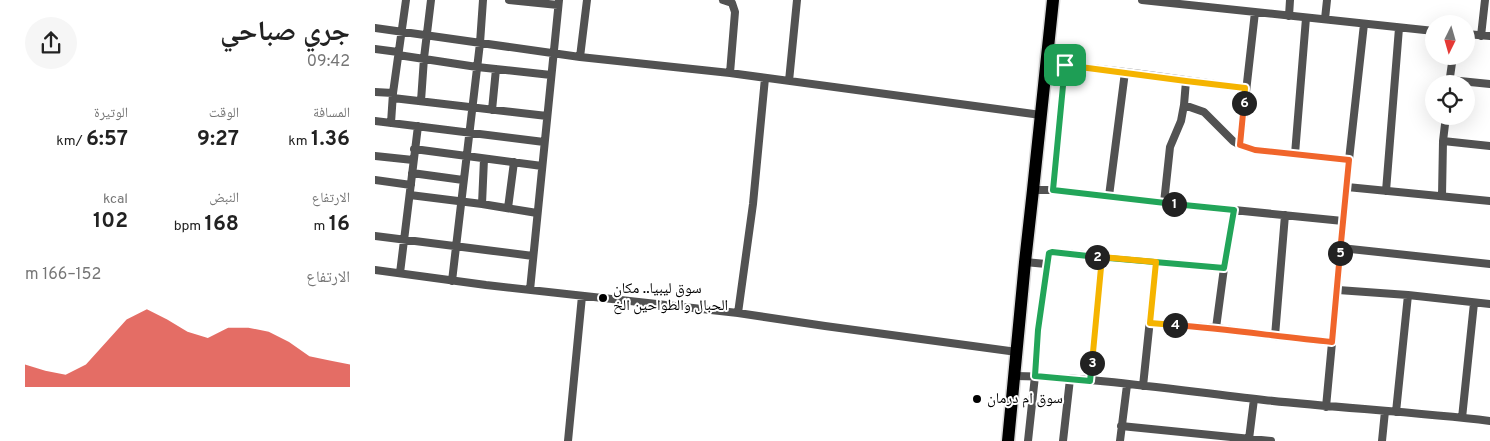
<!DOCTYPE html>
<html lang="ar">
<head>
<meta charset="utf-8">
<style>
  body { margin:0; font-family:Overpass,"Noto Naskh Arabic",sans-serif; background:#f6f6f6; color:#222; direction:rtl; height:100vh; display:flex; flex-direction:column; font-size:19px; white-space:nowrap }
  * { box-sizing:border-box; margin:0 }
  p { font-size:16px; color:#767676 }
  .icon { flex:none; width:28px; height:28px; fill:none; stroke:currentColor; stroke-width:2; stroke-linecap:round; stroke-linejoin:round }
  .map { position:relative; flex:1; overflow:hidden; direction:ltr }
  .side { display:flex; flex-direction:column; background:#fff; width:375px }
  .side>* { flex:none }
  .needle { width:32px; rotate:185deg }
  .controls { position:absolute; left:1050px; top:15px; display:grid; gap:10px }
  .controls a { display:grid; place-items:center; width:50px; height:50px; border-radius:50%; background:#fff; box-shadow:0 5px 20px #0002; font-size:25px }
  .pin { position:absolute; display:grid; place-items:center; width:42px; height:42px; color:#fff; margin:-21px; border-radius:10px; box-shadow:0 2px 8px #0006 }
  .km { position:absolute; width:25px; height:25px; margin:-12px; border-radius:50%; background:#222; color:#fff; font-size:14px; line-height:25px; text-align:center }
  .round { display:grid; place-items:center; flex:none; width:52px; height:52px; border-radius:26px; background:#f6f6f6 }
  .head { display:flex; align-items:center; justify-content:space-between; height:85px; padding:0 25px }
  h1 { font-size:28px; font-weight:700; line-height:38px }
  .metrics { display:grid; grid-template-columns:repeat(3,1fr); gap:8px; height:85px; padding:5px 25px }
  .metrics div { display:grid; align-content:center }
  .metrics b { font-size:21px; font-weight:700 }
  .metrics small { font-size:14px; font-weight:400 }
  .metrics p { font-size:14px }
  .chart { height:140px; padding:10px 25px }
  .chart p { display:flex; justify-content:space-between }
  .chart svg { width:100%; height:90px; margin-top:5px; fill:#d93025; opacity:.7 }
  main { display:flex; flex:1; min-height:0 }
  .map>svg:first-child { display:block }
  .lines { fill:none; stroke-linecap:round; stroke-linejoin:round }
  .trunk-casing { stroke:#dbdbdb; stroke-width:15 }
  .minor { stroke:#525252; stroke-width:8 }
  .trunk { stroke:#000; stroke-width:12 }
  .split-1-casing { stroke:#fff; stroke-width:10 }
  .split-2-casing { stroke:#fff; stroke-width:10 }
  .split-3-casing { stroke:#fff; stroke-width:10 }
  .split-4-casing { stroke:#fff; stroke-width:10 }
  .split-5-casing { stroke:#fff; stroke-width:10 }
  .split-6-casing { stroke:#fff; stroke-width:10 }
  .split-7-casing { stroke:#fff; stroke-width:10 }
  .split-1 { stroke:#22a559; stroke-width:6 }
  .split-2 { stroke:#22a559; stroke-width:6 }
  .split-3 { stroke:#22a559; stroke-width:6 }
  .split-4 { stroke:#f5b400; stroke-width:6 }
  .split-5 { stroke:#f0652b; stroke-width:6 }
  .split-6 { stroke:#f0652b; stroke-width:6 }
  .split-7 { stroke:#f5b400; stroke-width:6 }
  .poi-dot { fill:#000; stroke:#fff; stroke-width:2 }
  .labels { text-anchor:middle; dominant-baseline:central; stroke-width:4; stroke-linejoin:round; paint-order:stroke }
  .poi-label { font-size:15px; fill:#000; stroke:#fff; text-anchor:start }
</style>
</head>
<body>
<main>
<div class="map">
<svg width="1115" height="441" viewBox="0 0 1115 441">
  <rect width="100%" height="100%" fill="#fff"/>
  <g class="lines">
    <defs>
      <path id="trunk" d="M633,441L650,262L658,190L678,0"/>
    </defs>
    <use href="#trunk" class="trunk-casing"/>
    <path class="minor" d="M134,0L183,5
      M348,0L357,3L360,12L355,73
      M767,0L1059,31
      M914,16L915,0
      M950,19L952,0
      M0,28L205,57L355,73L666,115
      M1091,34L1115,36
      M1106,36L1110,0
      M0,49L23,52
      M23,55L102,67L176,75
      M205,57L212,0
      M671,64C737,68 804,80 870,88
      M1075,80L1115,84
      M414,81L422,0
      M1074,84L1078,56
      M0,92L18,93
      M18,98L172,116
      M46,101L49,58L56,0
      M809,105L829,112L858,141L865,145L880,150L974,160
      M117,110L121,69
      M0,121L169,142
      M16,123L18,93L31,0
      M1068,141L1115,146
      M865,145L880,12
      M39,149L167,166
      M920,154L931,18
      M0,156L38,160
      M37,173L88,180
      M0,180L36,185
      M972,187L1115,201
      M658,190H678L789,203L968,221
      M678,190L690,65
      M1011,191L1024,28
      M35,195L107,204L162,213
      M734,196L750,72
      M1067,196L1068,141L1071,116
      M789,203L795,147L806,121L809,105L811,81
      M107,204L109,159
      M133,208L139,162
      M0,236L158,256
      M966,248L1115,264
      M650,262L671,264
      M0,270L111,285L363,313L450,326L642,352
      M25,273L43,126
      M77,281L105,43L108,0
      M155,290L184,0
      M963,290L1033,295L1115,304
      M363,313L378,204L390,78
      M775,323L841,328L900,336L957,342
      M841,328L849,268L859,210
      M900,336L910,215
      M640,376C722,377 807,391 889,400C964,408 1040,412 1115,421
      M715,381L727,257
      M768,386L781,262
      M951,407L974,160L989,24
      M1021,412L1033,295
      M1087,418L1099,303
      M746,426L896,441
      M874,439L879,399
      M193,441L207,296
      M653,441L660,376L663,330L674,253L677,252L849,268
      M688,441L695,379
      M745,441L752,385
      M1007,441L1010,411"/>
    <use href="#trunk" class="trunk"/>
  </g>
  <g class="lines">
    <defs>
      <path id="split-1" d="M690,65L678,190L799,204"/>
      <path id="split-2" d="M722,257L849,268L859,210L799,204"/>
      <path id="split-3" d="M717,363L715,381L660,376L663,330L674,253L677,252L722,257"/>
      <path id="split-4" d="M717,363L727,257L781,262L775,323L800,325"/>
      <path id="split-5" d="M800,325C853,329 905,337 957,342L965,253"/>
      <path id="split-6" d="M869,103L865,145L880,150L974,160L965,253"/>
      <path id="split-7" d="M690,65L811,81L870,88L869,103"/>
    </defs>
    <use href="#split-1" class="split-1-casing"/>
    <use href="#split-2" class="split-2-casing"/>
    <use href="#split-3" class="split-3-casing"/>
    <use href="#split-4" class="split-4-casing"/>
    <use href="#split-5" class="split-5-casing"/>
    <use href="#split-6" class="split-6-casing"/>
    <use href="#split-7" class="split-7-casing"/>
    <use href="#split-1" class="split-1"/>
    <use href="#split-2" class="split-2"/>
    <use href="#split-3" class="split-3"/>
    <use href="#split-4" class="split-4"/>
    <use href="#split-5" class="split-5"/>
    <use href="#split-6" class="split-6"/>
    <use href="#split-7" class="split-7"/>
  </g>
  <g class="poi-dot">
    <circle cx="228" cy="298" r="5"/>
    <circle cx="602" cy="399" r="5"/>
  </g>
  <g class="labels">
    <g class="poi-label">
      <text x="238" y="289">سوق ليبيا.. مكان<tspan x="238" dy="17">الحبال والطواحين الخ</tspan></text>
      <text x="612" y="399">سوق ام درمان</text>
    </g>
  </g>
</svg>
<div class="controls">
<a><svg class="needle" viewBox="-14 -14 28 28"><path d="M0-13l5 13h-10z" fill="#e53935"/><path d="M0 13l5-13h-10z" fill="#767676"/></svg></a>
<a><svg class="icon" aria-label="locate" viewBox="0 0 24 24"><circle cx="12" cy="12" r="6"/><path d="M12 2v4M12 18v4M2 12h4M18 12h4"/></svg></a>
</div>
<div class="pin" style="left:690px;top:65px;background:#1e9e55"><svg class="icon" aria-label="arrive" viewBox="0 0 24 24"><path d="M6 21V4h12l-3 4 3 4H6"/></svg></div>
<b class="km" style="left:799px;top:204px">1</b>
<b class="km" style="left:722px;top:257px">2</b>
<b class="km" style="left:717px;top:363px">3</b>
<b class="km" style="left:800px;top:325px">4</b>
<b class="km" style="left:965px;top:253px">5</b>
<b class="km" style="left:869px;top:103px">6</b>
</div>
<section class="side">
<div class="head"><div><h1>جري صباحي</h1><p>09:42</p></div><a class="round"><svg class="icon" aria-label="share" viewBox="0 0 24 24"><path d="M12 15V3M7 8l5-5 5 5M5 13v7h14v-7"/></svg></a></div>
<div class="metrics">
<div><p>المسافة</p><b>1.36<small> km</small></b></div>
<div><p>الوقت</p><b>9:27</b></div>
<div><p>الوتيرة</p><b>6:57<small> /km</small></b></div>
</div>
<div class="metrics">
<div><p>الارتفاع</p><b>16<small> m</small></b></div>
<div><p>النبض</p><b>168<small> bpm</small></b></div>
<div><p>kcal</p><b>102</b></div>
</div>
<div class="chart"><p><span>الارتفاع</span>152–166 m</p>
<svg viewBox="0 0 160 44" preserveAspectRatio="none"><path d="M0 44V33L10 36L20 38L30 33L40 22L50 11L60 6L70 11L80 17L90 20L100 15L110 15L120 17L130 22L140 29L150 31L160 33V44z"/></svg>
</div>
</section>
</main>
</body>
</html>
